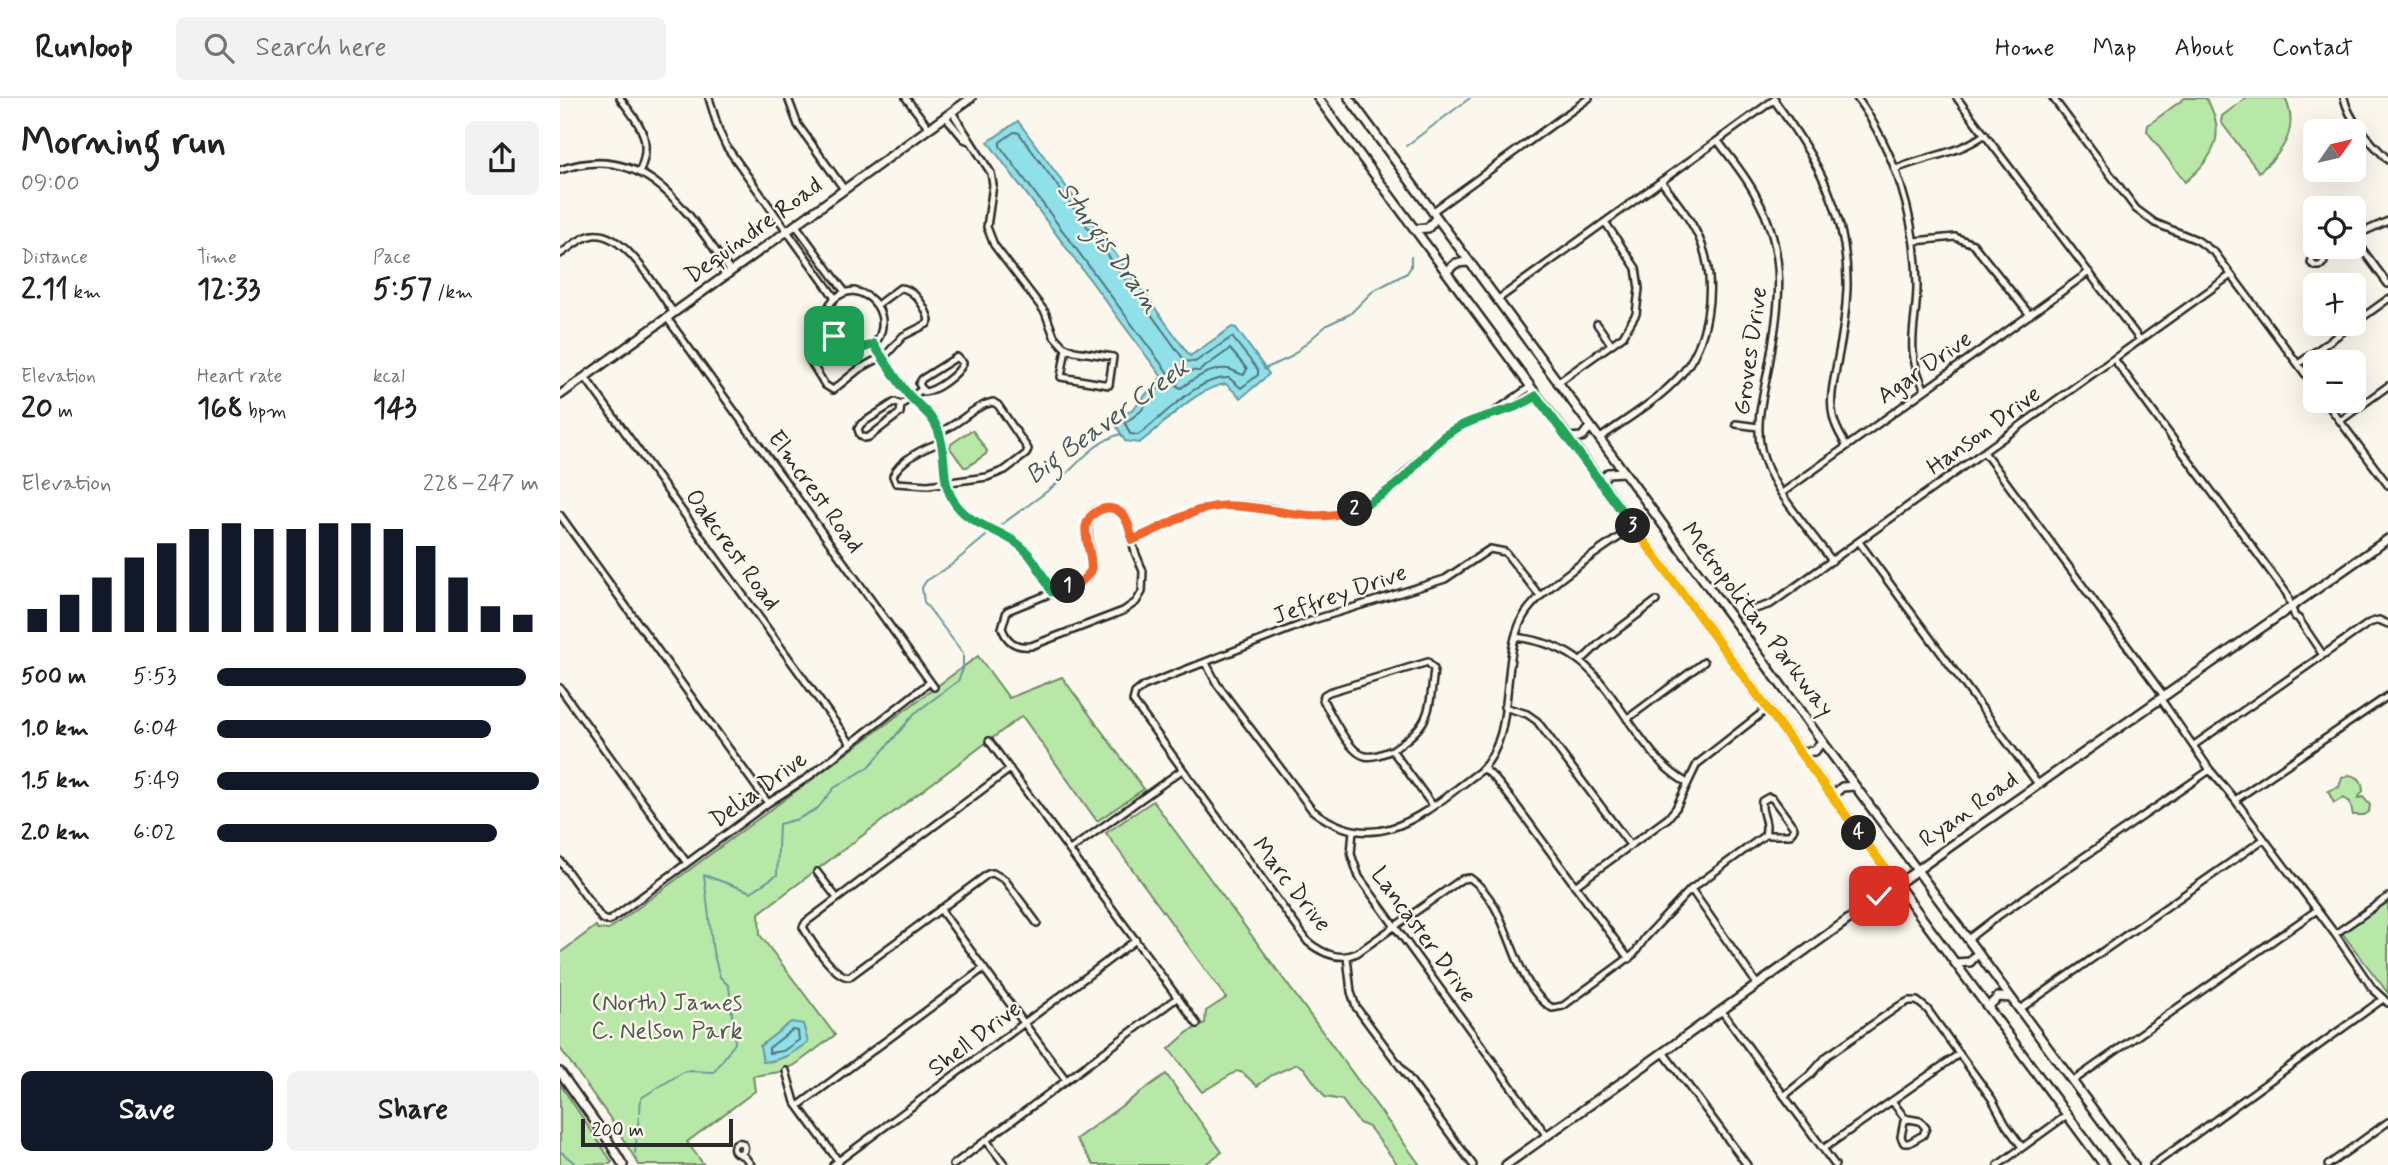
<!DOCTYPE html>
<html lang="en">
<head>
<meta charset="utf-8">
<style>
  body { margin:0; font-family:Mynerve,sans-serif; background:#f2f2f2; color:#202124; height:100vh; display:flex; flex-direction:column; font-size:26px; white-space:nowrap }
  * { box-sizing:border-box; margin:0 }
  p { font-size:23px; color:#757577 }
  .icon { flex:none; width:38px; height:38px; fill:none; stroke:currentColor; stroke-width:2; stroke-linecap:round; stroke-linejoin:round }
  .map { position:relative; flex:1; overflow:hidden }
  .panel { display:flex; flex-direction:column; background:#fff; width:560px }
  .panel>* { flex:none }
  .needle { width:46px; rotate:56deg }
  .controls { position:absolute; left:1743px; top:21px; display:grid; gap:14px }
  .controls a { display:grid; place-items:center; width:63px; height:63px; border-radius:10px; background:#fff; box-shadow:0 7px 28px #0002; font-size:35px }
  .scale { position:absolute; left:21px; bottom:18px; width:152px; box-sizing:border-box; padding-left:7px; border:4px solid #2b2b2b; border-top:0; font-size:19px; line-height:24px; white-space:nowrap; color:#2b2b2b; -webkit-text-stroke:5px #fbf7ec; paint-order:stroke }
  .pin { position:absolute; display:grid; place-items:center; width:60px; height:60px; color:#fff; margin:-30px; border-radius:14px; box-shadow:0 4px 10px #0006 }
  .km { position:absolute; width:35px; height:35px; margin:-18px; border-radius:50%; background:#222; color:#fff; font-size:19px; line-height:35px; text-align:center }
  .round { display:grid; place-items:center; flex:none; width:74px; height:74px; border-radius:10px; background:#f2f2f2 }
  .head { display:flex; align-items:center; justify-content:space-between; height:119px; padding:0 21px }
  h1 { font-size:38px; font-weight:700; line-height:52px }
  .stats { display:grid; grid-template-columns:repeat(3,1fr); gap:10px; height:119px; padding:7px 21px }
  .stats div { display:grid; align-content:center }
  .stats b { font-size:30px; font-weight:700 }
  .stats small { font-size:19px; font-weight:400 }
  .stats p { font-size:19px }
  .chart { height:196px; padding:14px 21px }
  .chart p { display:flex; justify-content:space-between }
  .chart svg { width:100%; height:126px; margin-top:7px; stroke:#111827; stroke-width:6 }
  .cta { display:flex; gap:14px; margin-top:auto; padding:14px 21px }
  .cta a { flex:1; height:80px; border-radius:10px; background:#111827; color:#fff; font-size:28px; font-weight:700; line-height:80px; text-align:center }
  .cta a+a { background:#f2f2f2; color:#202124 }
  ul { padding:0 21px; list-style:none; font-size:23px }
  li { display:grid; grid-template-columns:112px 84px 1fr; align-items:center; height:52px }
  li i { height:18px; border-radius:9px; background:#111827 }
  header { display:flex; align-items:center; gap:42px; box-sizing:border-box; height:98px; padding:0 35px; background:#fff; border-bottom:2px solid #e0e0e0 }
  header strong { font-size:33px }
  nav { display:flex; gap:38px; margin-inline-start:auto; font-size:24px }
  .search { width:490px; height:63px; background:#f2f2f2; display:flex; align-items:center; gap:18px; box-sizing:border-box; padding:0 24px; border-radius:10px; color:#757577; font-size:26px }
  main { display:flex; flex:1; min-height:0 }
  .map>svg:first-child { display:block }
  .green { fill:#b8e8a7; stroke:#728a69; stroke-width:2 }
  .water { fill:#8fe0e9; stroke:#67989d; stroke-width:2 }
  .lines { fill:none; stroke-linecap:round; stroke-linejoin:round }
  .shore { stroke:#537377; stroke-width:2 }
  .stream { stroke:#67989d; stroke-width:2 }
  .minor-casing { stroke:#2b2b2b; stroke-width:10 }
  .major-casing { stroke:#2b2b2b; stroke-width:12 }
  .minor { stroke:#fbf7ec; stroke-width:5 }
  .major { stroke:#fbf7ec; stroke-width:7 }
  .split-1-casing { stroke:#fff; stroke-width:14 }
  .split-2-casing { stroke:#fff; stroke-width:14 }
  .split-3-casing { stroke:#fff; stroke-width:14 }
  .split-4-casing { stroke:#fff; stroke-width:14 }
  .split-5-casing { stroke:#fff; stroke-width:14 }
  .split-1 { stroke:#22a559; stroke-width:9 }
  .split-2 { stroke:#f0652b; stroke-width:9 }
  .split-3 { stroke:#22a559; stroke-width:9 }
  .split-4 { stroke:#f5b400; stroke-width:9 }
  .split-5 { stroke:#f5b400; stroke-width:9 }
  .labels { text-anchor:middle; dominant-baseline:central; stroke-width:5; stroke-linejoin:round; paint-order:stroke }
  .street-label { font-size:24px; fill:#2b2b2b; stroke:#fbf7ec }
  .park-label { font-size:24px; fill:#4e5a4a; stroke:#fbf7ec }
  .water-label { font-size:26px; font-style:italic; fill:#44585a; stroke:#fbf7ec }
</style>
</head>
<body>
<header>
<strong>Runloop</strong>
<div class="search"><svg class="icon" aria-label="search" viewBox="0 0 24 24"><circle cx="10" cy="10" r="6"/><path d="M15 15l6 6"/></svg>Search here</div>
<nav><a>Home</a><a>Map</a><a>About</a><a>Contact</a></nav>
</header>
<main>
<section class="panel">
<div class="head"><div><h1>Morning run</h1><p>09:00</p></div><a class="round"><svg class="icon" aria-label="share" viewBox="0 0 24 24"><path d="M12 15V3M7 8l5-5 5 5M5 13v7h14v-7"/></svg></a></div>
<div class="stats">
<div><p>Distance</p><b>2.11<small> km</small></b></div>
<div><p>Time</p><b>12:33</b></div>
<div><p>Pace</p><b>5:57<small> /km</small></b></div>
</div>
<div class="stats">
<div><p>Elevation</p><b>20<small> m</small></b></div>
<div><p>Heart rate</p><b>168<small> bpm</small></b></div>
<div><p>kcal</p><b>143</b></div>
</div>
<div class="chart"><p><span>Elevation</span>228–247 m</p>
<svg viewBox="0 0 160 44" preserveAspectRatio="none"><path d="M5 44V36M15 44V31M25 44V25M35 44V18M45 44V13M55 44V8M65 44V6M75 44V8M85 44V8M95 44V6M105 44V6M115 44V8M125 44V14M135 44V25M145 44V35M155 44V38"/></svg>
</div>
<ul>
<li><b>500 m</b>5:53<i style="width:96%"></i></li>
<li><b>1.0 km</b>6:04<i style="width:85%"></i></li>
<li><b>1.5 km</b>5:49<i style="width:100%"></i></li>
<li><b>2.0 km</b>6:02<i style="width:87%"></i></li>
</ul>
<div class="cta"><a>Save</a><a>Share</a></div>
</section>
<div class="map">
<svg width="1828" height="1067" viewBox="0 0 1828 1067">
  <rect width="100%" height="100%" fill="#fbf7ec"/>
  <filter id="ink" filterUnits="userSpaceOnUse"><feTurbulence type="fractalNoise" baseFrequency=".0143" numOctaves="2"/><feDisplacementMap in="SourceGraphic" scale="14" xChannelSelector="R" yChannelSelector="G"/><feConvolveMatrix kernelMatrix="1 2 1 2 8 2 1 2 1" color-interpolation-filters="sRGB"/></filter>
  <g filter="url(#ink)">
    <path class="green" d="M1625,0H1646C1668,36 1654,60 1625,84L1587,33L1588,27Z
      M1686,0H1725C1740,31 1723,55 1699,74L1661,24L1662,18Z
      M410,333H413L427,353L426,356L407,369H404L390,350L391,346Z
      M418,558L449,600L502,579L584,691L537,723L462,618L199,815L200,837L275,937L235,967L220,974L193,978L195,993L127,1044L144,1067H79L50,1020L0,950V855L36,828L38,831L48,832Z
      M1789,677C1800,679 1802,682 1803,693L1798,700L1803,699L1810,707L1809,714L1804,717H1793L1790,704L1783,700L1774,705L1768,693L1779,689L1782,680Z
      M593,703L860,1067H838L809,1029L799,1025L782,1002L765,999L744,970L737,966L712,977L697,988L683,975L677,973L642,994L609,951L628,934L645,925L646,913L666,900L546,735Z
      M1828,804V895L1782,835Z
      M606,976L662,1054L644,1067H534L516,1041Z
      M0,986L52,1064L50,1066L0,1067Z"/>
    <path class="water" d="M458,23L630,258L672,229L676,230L709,276L707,278L681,300L666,286C634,290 605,327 579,345L565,343L556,327C561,317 571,314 578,306C587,296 592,287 602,279L428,44Z
      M231,924L243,926L248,944C233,955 222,963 203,964L200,948Z"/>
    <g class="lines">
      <path class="shore" d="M454,34L459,35L625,263L635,264L672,239L698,272V277L681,290L669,280C637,278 603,320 578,337L570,336L565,325L581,313L596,292L607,284L608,275L440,48V44Z
        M670,251L687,271L684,277C678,276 674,272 668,271C653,269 632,281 621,290L617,288L619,272L639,273Z
        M232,932L238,933L239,942L223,953L209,955V950Z"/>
      <path class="stream" d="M846,48L910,0
        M704,271L729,260L767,227L790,216L813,193L847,175L851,169V159
        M441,427C458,414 478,401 495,387C515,369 534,343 561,336
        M80,1014L81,1000L125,973L154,974L175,945L169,888L160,879L153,854L144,777L191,794L217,777L219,726L238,721L258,710L274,690L309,669L355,615L398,583L403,571V555L364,504L362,490L366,483L390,468L426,438
        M0,1053L17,1067
        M75,1055L79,1019"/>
      <defs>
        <path id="minor" d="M60,0C80,27 94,41 79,75
          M149,0L159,33L166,48L275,200
          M228,0L238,27L284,91
          M346,0L369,30
          M1297,0C1336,55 1356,120 1357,187C1357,230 1343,249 1365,292
          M1397,0L1580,242
          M1493,0L1576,111L1595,125L1637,142L1655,155L1755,289
          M1784,0C1790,25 1811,44 1828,62
          M1214,2C1257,61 1289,115 1287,191C1286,216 1282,241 1277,265C1274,283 1269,301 1273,318C1275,329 1281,338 1286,347
          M392,14L431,75L433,87L427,129L434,147L485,214L494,238L503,248L514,253L553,259L549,287L501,279L506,250
          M385,18L404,41L411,44
          M1158,43C1171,61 1187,79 1197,100C1229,158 1219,210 1208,272C1203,298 1195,325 1201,351C1210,391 1248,429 1272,463
          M1336,71C1366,58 1399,56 1425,36
          M0,72C87,41 128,116 171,174
          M872,114L1029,0
          M235,126L285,194
          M1796,137L1802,151L1828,186
          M1794,138L1828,123
          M1355,143L1395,139L1413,146L1470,217
          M0,156C10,149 21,139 33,137C65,133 97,192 114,215
          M1763,159L1758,156L1753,157L1751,165L1755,168H1760L1764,164L1763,159L1776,149
          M294,193C339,202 326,270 283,245C275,241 269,233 267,225C263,206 278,194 294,193Z
          M937,202L1215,1
          M107,220L374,589
          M1037,226L1051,246
          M274,238L249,261L265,287L273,292L299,271L327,256L343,238L367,226L369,222C366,210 354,190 340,190L317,207
          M313,246C325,262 335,280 347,295C358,308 372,316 378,332C388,356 379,383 395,405C410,427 433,429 453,442C472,455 481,475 492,494
          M397,259L403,265C399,276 376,293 364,294L359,286L362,281Z
          M1554,261L1727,496L1735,519L1738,520L1763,557
          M1738,266L1828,201
          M25,279L291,646
          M997,285L1063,238L1076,216L1079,191L1076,170L1045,124
          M970,289L933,315L960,308L976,298
          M1765,303L1828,387
          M335,304L341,307L340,315L309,339L304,340L300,337L298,331L301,326Z
          M341,307L361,292
          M1780,323L1828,288
          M1176,326L1198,329
          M379,334C399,327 413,308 433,304L438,307L468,351L466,356L445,372L427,379L368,387L336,385L333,378C339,362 366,349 382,344
          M1039,341C1066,321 1097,303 1119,279C1149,246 1157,188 1142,147C1133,123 1116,103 1101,83
          M1424,354L1604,598
          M1222,395L1529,174
          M551,410L561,415L567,423L575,454L583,473L582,494L576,504L563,513L471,548C456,550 447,544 442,530L447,513L526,481C544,461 505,409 551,410Z
          M0,417L208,705
          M571,442C613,427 628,408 677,407C715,407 751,426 789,414C830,401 847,370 877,344C893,329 912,321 933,315
          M1299,444L1478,686
          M980,498L945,454L930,451L885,481L753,522L584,588L575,595L573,603L748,844C763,856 779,863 797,855L902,781L910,780C953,810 949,883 992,910L1003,908L1074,856L1085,840L1131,791L1205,737H1230L1234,730L1232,727L1213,701L1209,699L1202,703C1200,716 1209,721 1205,737
          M1195,511L1211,506L1671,177
          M955,539C1028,548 1041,586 1081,640C1095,659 1107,673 1127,685
          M1021,563L1041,544L1096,503
          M646,565L657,586L752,712C818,763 866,713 919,674C958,639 939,566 962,521C977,491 1044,451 1073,429
          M0,590L127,765
          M1600,600L1650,672L1675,702L1775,836L1813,891L1828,905
          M944,609L967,616L977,623L1070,747
          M1067,621L1144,564
          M429,643L637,926
          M1634,647L1809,525L1819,522L1828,526
          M832,652C871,627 869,615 874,571L868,564L769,594L764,597L763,602C771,616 789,655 805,658C814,660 824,655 832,652L873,708
          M924,670L936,682L953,703L1069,861
          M450,671L246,824L243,829C251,843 273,878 289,879L428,776L433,775L445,782L477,825
          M1675,702L1828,598
          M793,732L791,756L799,779L987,1038
          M510,752L622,672
          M0,763L42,821L49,823L208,705L247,680L370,584
          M257,774L277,800
          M1015,788L1108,720L1116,710L1137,666L1207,611
          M1131,791L1197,886
          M380,811L506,982
          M1775,836L1828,799
          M1408,841L1438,818L1650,672
          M787,859L791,894L796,909L913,1067
          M1460,911L1704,741
          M1161,912L1275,1067
          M1103,954L1187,1067
          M226,973L235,1004L279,1064
          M1513,983L1757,812
          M1224,998L1250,977L1267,958L1339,908L1349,903H1357L1367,911L1432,1001L1446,1027L1462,1049
          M1332,1003L1344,1019L1348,1021
          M238,1008L424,870
          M1349,1021L1360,1023L1366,1030L1363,1037L1349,1045H1344L1341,1039L1344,1023Z
          M426,1042L445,1067
          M173.5 1050a5.5 5.5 0 1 1 11 0a5.5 5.5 0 1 1-11 0Z
          M1263,1051L1399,956
          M179,1056L185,1059L191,1067
          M273,1067L576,842
          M393,1067L618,899
          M1438,1067L1507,1017
          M1593,1067L1823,901
          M1768,1067L1828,1024"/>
        <path id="major" d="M758,0L1544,1067
          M789,0L1574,1067
          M854,131L868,130L876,120
          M886,174L896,165L909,164
          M0,297L411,0
          M1007,340L1022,339L1030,329
          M1040,384L1048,375L1063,374
          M1240,654L1255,653L1262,643
          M1272,698L1282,689L1295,688
          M1396,865L1410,864L1418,855
          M1428,909L1438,899L1451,900
          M0,974L46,1039L63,1067
          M946,1067L1388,750L1828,441"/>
      </defs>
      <use href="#minor" class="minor-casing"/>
      <use href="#major" class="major-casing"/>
      <use href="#minor" class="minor"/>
      <use href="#major" class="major"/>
    </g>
  </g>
  <g class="lines" filter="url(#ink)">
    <defs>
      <path id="split-1" d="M274,238C286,249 299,254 313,246C325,262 335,280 347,295C358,308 372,316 378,332C388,356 379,383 395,405C411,428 437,430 458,446C474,458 482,477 492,494L508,488"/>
      <path id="split-2" d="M508,488L522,483L531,473C533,458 524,442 526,428C530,412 550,404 562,416C569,423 570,433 572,442C603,431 627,411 661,408C705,405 752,429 795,411"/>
      <path id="split-3" d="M795,411C812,404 831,392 845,379C859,364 870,348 887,336C915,316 948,317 976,298L1073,428"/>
      <path id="split-4" d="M1073,428L1299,735"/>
      <path id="split-5" d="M1299,735L1337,786L1319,798"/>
    </defs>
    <use href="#split-1" class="split-1-casing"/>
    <use href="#split-2" class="split-2-casing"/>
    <use href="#split-3" class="split-3-casing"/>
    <use href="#split-4" class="split-4-casing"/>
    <use href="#split-5" class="split-5-casing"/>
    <use href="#split-1" class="split-1"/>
    <use href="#split-2" class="split-2"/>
    <use href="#split-3" class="split-3"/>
    <use href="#split-4" class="split-4"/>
    <use href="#split-5" class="split-5"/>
  </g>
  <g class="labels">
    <g class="street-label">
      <text transform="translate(194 133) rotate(-36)">Dequindre Road</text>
      <text transform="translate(1191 253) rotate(-82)">Groves Drive</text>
      <text transform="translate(1365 270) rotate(-35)">Agar Drive</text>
      <text transform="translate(1424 333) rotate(-36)">Hanson Drive</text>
      <text transform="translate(255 394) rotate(54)">Elmcrest Road</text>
      <text transform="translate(172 452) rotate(54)">Oakcrest Road</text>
      <text transform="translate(780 497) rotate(-19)">Jeffrey Drive</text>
      <text transform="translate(1197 522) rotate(53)">Metropolitan Parkway</text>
      <text transform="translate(199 692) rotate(-36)">Delia Drive</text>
      <text transform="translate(1409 712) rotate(-35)">Ryan Road</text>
      <text transform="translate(731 787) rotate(52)">Marc Drive</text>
      <text transform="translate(863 837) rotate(54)">Lancaster Drive</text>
      <text transform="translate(415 941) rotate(-37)">Shell Drive</text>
    </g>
    <g class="park-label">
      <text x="107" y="905">(North) James<tspan x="107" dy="28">C. Nelson Park</tspan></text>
    </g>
    <g class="water-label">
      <text transform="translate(548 150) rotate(54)">Sturgis Drain</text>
      <text transform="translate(548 324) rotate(-36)">Big Beaver Creek</text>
    </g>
  </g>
</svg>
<div class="controls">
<a><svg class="needle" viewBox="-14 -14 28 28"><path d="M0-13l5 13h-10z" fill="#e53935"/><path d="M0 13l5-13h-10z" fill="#757577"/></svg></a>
<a><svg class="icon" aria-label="locate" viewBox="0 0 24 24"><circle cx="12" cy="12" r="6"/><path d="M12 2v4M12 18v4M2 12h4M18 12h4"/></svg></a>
<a>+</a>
<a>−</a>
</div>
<div class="scale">200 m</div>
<div class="pin" style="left:274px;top:238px;background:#1e9e55"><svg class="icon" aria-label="arrive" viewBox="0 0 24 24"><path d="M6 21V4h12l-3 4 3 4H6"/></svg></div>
<div class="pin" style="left:1319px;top:798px;background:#d93025"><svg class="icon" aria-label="check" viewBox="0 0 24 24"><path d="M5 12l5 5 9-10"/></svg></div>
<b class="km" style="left:508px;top:488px">1</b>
<b class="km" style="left:795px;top:411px">2</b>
<b class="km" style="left:1073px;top:428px">3</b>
<b class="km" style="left:1299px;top:735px">4</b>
</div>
</main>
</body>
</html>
